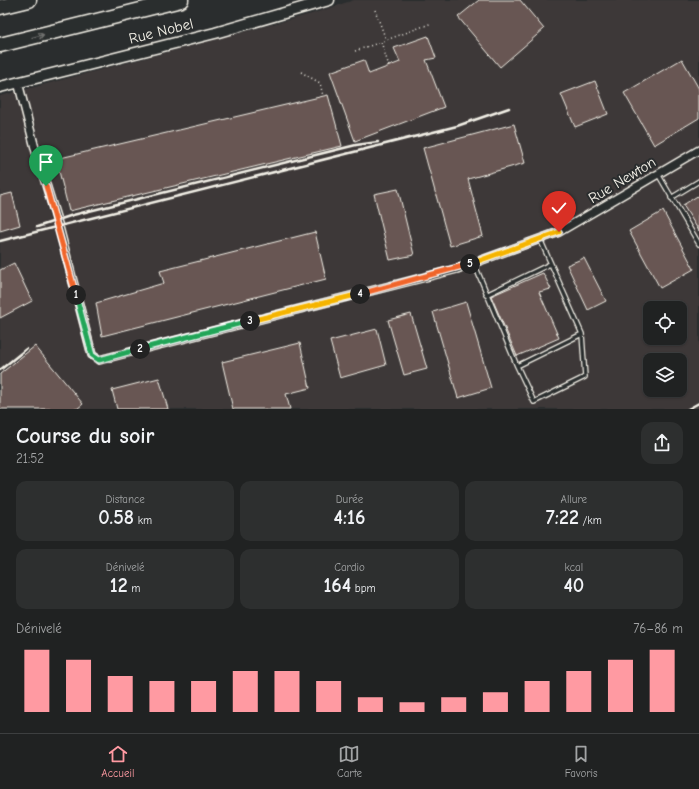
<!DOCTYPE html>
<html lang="fr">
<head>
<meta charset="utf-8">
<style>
  body { margin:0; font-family:"Comic Neue",sans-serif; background:#2d2f2f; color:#f1f3f6; height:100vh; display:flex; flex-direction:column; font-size:15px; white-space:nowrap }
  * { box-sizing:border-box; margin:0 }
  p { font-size:13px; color:#a2a4a5 }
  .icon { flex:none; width:22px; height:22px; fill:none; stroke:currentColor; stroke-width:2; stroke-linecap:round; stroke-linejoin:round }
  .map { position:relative; height:409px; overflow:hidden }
  .details { display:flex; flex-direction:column; background:#202222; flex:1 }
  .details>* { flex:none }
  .fabs { position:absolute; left:643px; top:301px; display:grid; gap:8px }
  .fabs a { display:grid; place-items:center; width:44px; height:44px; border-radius:8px; background:#202222; box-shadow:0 1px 3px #0004,0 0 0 1px #3d3f40; font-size:20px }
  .pin { position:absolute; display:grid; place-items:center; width:34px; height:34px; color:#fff; margin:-41px -17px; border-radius:50% 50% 50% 0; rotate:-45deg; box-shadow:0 0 4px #0007 }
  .pin .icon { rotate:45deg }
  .km { position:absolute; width:20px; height:20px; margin:-10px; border-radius:50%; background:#222; color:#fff; font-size:11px; line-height:20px; text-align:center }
  .round { display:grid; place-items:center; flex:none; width:42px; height:42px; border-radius:12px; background:#2d2f2f }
  .overview { display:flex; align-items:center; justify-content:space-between; height:68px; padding:0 16px }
  h1 { font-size:22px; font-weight:700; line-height:30px }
  .figures { display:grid; grid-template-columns:repeat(3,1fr); gap:6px; height:68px; padding:4px 16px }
  .figures div { display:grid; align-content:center; border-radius:10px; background:#2d2f2f; text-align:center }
  .figures b { font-size:20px; font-weight:700 }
  .figures small { font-size:11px; font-weight:400 }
  .figures p { font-size:11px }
  .chart { height:112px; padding:8px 16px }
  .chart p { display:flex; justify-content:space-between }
  .chart svg { width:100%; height:72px; margin-top:4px; stroke:#ff9aa2; stroke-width:6 }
  .dock { display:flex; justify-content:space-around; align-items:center; height:56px; border-top:1px solid #3d3f40; background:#202222; font-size:11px; color:#a2a4a5 }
  .dock a { display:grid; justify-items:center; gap:2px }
  .dock .active { color:#ff9aa2 }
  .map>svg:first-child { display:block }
  .built { fill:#3d3939; fill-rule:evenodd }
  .building { fill:#685653; stroke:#f4f1e8 }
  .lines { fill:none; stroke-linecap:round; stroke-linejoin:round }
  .lane-casing { stroke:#f4f1e8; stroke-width:6 }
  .street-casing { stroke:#f4f1e8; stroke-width:10 }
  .secondary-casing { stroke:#f4f1e8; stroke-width:13 }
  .highway-casing { stroke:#f4f1e8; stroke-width:17 }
  .path { stroke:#f4f1e8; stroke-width:1.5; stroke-dasharray:1 3; stroke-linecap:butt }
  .lane { stroke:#2a2d2e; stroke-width:3.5 }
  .street { stroke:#2a2d2e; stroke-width:7 }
  .secondary { stroke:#2a2d2e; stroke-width:10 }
  .highway { stroke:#2a2d2e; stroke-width:14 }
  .rail { stroke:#f4f1e8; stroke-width:2.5 }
  .oneway { stroke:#71726f }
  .split-1-casing { stroke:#fff; stroke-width:8 }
  .split-2-casing { stroke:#fff; stroke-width:8 }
  .split-3-casing { stroke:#fff; stroke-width:8 }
  .split-4-casing { stroke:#fff; stroke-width:8 }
  .split-5-casing { stroke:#fff; stroke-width:8 }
  .split-6-casing { stroke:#fff; stroke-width:8 }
  .split-1 { stroke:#f0652b; stroke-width:5 }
  .split-2 { stroke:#22a559; stroke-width:5 }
  .split-3 { stroke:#22a559; stroke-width:5 }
  .split-4 { stroke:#f5b400; stroke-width:5 }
  .split-5 { stroke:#f0652b; stroke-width:5 }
  .split-6 { stroke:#f5b400; stroke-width:5 }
  .labels { text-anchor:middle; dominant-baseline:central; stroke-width:4; stroke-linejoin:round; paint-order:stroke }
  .street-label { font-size:15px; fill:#f4f1e8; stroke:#2a2d2e }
</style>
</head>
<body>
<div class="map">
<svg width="699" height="409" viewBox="0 0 699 409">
  <rect width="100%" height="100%" fill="#2a2d2e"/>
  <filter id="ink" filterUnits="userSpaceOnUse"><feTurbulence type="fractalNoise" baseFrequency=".025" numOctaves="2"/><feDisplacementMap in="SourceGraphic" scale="8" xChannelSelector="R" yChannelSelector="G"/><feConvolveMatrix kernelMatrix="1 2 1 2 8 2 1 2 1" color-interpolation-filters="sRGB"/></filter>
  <g filter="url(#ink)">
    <path class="built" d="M354,0H699V409H0V96L311,14ZM650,308H680V338H650ZM650,360H680V390H650Z"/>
    <path class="building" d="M479,0H520L544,29L500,67L458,17Z
      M428,36L436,58L426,60L444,107L355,141L330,72L364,60L369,74L400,62L394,48Z
      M682,59L699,89V118L654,145L624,93Z
      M595,81L608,114L575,127L561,94Z
      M328,95L342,146L69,211L56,159Z
      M514,124L525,163L468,179L483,236L450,246L423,148Z
      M398,189L414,255L390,260L374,194Z
      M12,193L20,225L0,231V196Z
      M699,195V231L683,205Z
      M663,211L694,269L660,288L629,231Z
      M315,232L326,279L102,336L96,303L164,283L160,271Z
      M584,258L606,301L588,310L567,265Z
      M14,263L32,301L0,318V270Z
      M543,273L551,289L539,292L559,338L517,356L491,296Z
      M466,302L491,388L458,398L433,312Z
      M411,314L427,369L404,375L388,320Z
      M377,329L386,365L340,378L330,341Z
      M300,343L310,388L286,394L290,409H233L222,362Z
      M35,346L83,404L77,409H0V374Z
      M159,378L168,409H117L112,390Z"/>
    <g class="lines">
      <defs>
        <path id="lane" d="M658,174L699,244
          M671,198L699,181
          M474,263L517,366L582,334
          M486,295L550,264
          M517,366L534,402L585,377L582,334L540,239"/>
        <path id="street" d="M18,82L36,152L59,227L92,355L99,360L457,269L559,232L699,150"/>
        <path id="secondary" d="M0,87L215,33L329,0"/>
        <path id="highway" d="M0,7L29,0
          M0,45L181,0"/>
      </defs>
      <use href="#lane" class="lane-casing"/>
      <use href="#street" class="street-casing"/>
      <use href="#secondary" class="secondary-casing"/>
      <use href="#highway" class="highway-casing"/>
      <path class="path" d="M375,10L386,40
        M355,51L381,42
        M389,66L381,42L432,23
        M301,72L320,83L323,96"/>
      <use href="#lane" class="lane"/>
      <use href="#street" class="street"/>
      <use href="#secondary" class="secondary"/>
      <use href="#highway" class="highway"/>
      <path class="rail" d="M37,227L73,215L356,145L378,142
        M0,241L457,126L509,108
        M0,370L26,349
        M688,409L699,403"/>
    </g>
    <defs><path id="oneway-shaft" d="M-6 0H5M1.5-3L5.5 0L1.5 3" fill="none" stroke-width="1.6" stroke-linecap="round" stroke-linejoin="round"/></defs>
    <use class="oneway" href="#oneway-shaft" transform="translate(38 36) rotate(-14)"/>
  </g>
  <g class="lines" filter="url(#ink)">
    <defs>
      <path id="split-1" d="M46,186L76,295"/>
      <path id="split-2" d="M76,295L92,355L99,360L140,349"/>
      <path id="split-3" d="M140,349L250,321"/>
      <path id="split-4" d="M250,321L360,294"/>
      <path id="split-5" d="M360,294L470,264"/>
      <path id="split-6" d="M470,264L559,232"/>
    </defs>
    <use href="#split-1" class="split-1-casing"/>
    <use href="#split-2" class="split-2-casing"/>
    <use href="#split-3" class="split-3-casing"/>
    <use href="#split-4" class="split-4-casing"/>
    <use href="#split-5" class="split-5-casing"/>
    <use href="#split-6" class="split-6-casing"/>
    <use href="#split-1" class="split-1"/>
    <use href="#split-2" class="split-2"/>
    <use href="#split-3" class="split-3"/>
    <use href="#split-4" class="split-4"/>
    <use href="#split-5" class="split-5"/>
    <use href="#split-6" class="split-6"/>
  </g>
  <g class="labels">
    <g class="street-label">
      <text transform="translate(161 31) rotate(-14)">Rue Nobel</text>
      <text transform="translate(622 180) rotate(-31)">Rue Newton</text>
    </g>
  </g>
</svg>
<div class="fabs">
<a><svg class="icon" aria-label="locate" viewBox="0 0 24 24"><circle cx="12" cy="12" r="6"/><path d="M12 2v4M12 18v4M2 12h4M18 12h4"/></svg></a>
<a><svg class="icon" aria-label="layers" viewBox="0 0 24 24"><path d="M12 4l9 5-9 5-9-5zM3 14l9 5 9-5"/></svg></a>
</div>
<div class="pin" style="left:46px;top:186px;background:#1e9e55"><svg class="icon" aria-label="arrive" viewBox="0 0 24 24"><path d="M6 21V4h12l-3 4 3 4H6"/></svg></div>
<div class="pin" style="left:559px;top:232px;background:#d93025"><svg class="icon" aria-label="check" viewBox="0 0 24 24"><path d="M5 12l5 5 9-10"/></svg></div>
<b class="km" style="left:76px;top:295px">1</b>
<b class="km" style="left:140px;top:349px">2</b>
<b class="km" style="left:250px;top:321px">3</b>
<b class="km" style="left:360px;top:294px">4</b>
<b class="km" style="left:470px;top:264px">5</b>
</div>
<section class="details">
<div class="overview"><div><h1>Course du soir</h1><p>21:52</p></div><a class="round"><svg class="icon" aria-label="share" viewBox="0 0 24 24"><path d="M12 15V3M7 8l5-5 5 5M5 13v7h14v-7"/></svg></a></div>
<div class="figures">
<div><p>Distance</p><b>0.58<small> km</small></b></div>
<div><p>Durée</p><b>4:16</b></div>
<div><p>Allure</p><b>7:22<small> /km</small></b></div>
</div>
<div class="figures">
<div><p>Dénivelé</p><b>12<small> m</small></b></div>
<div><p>Cardio</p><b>164<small> bpm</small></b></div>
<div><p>kcal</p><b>40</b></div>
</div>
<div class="chart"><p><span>Dénivelé</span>76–86 m</p>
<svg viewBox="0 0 160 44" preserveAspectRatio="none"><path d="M5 44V6M15 44V12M25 44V22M35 44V25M45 44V25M55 44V19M65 44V19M75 44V25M85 44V35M95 44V38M105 44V35M115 44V32M125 44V25M135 44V19M145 44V12M155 44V6"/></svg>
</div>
</section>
<nav class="dock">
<a class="active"><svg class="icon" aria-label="home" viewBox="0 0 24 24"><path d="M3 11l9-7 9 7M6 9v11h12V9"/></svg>Accueil</a>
<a><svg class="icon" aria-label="map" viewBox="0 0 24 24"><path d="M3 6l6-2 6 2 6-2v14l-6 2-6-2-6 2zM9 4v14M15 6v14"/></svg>Carte</a>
<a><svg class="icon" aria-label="saved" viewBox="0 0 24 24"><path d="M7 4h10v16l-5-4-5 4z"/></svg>Favoris</a>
</nav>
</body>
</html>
